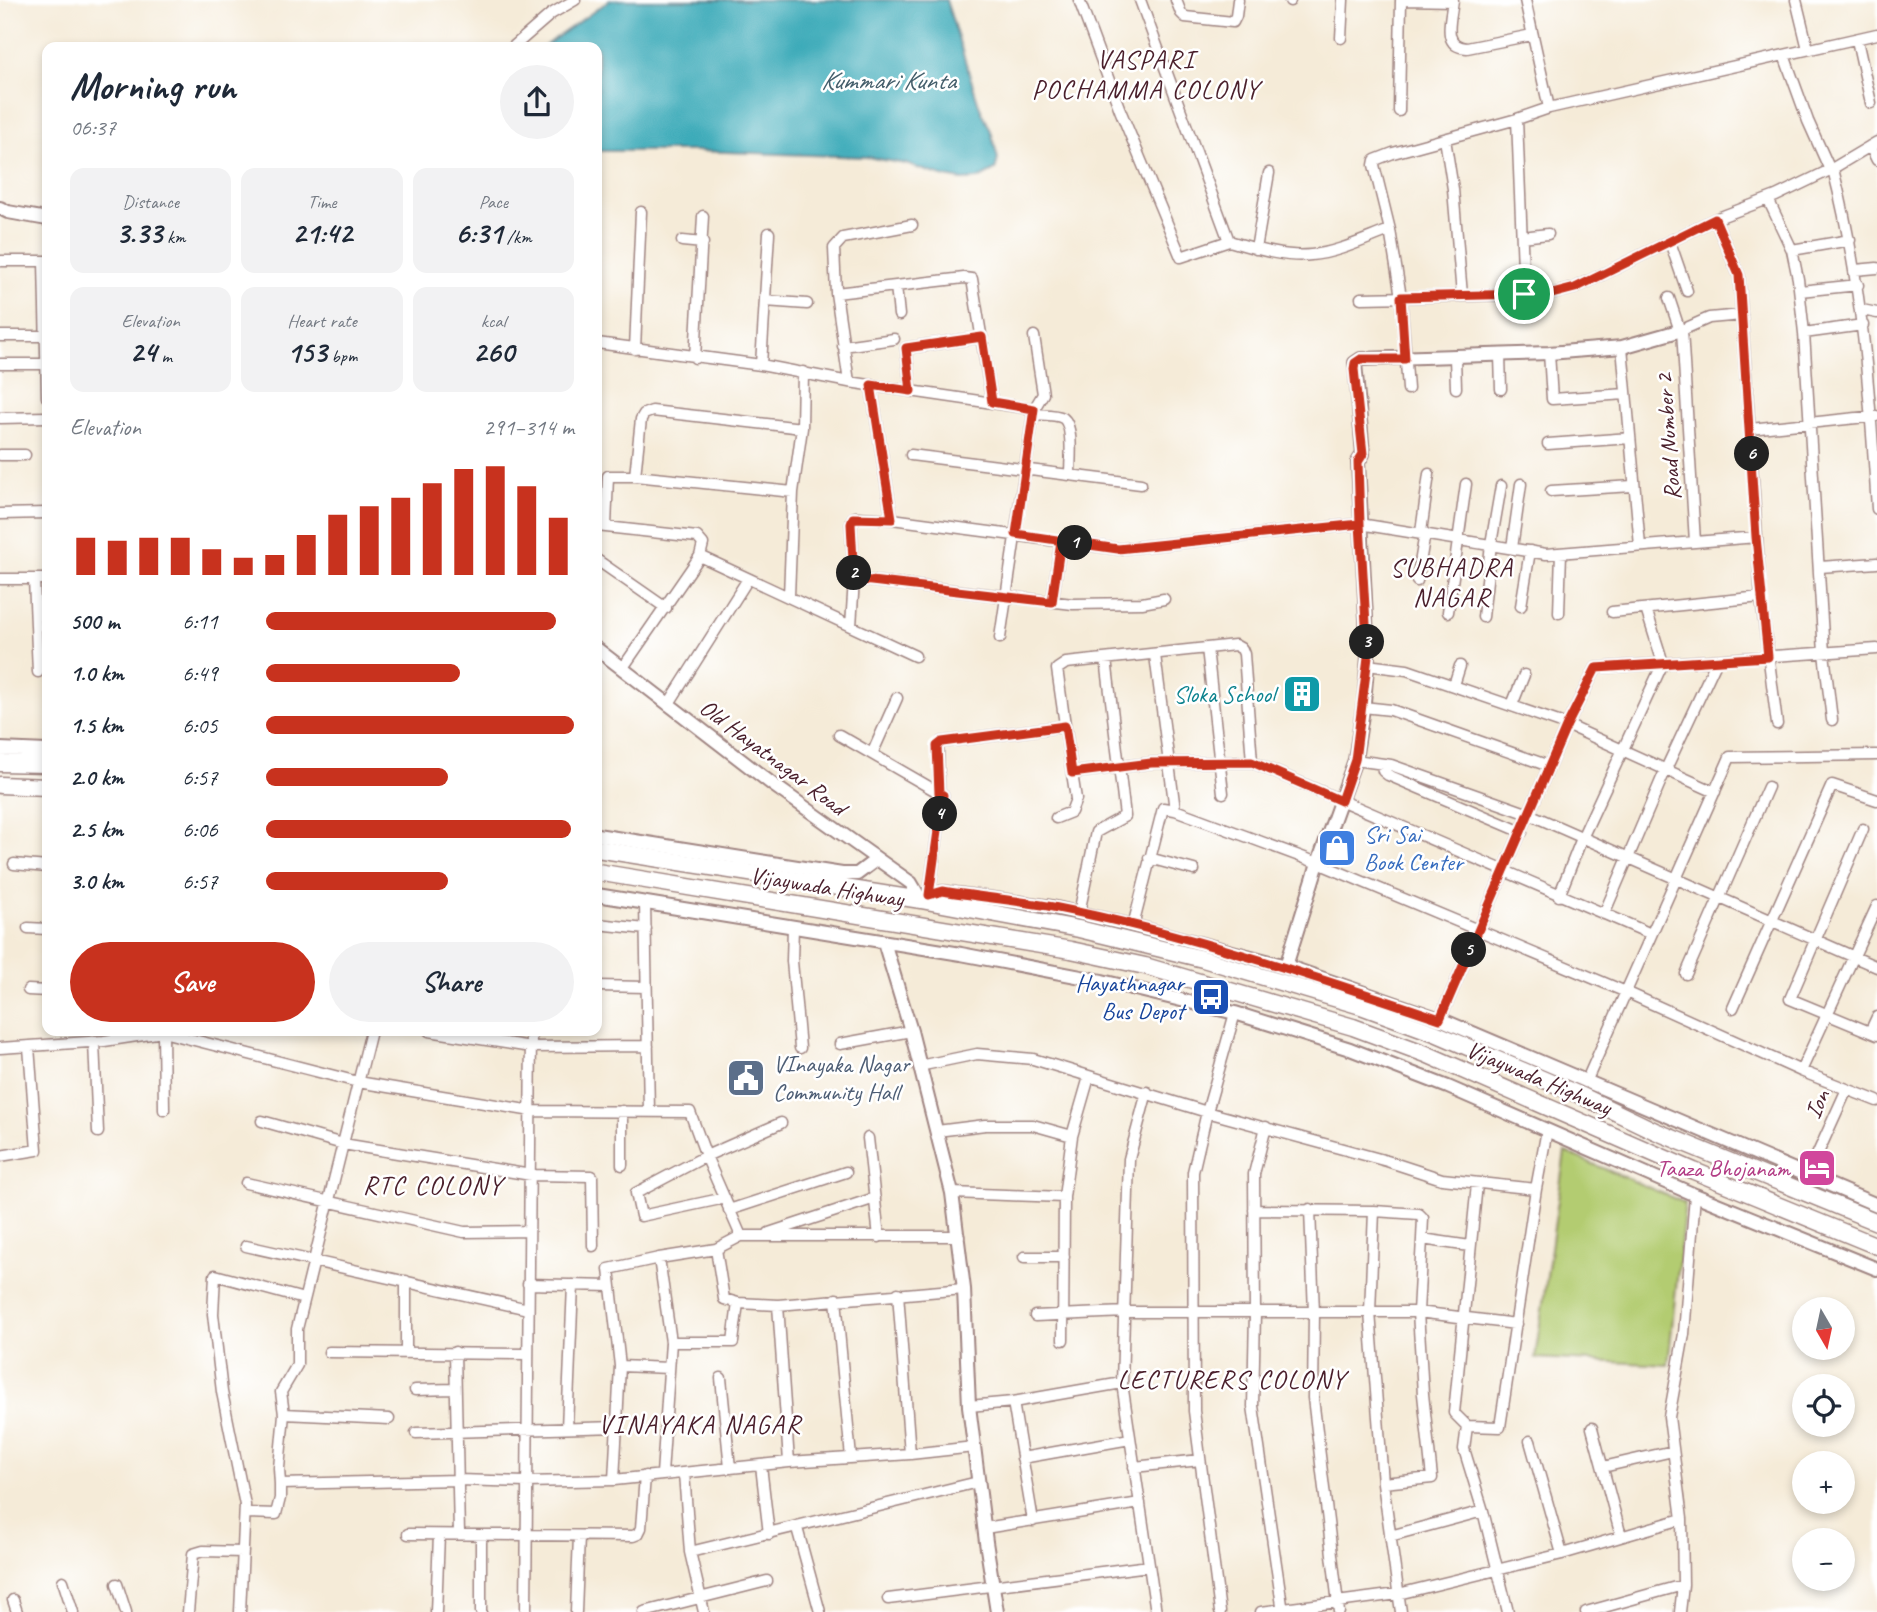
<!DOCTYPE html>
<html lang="en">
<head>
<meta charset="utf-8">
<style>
  body { margin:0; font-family:Caveat,sans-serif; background:#f2f2f3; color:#1f2937; height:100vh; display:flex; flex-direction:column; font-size:26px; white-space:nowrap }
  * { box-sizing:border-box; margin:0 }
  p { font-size:23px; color:#747a83 }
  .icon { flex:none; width:38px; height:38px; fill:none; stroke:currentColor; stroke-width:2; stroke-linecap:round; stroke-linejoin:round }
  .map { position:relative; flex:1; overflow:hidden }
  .details { position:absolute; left:42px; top:42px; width:560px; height:994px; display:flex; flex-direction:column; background:#fff; border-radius:14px; box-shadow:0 4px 10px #0003 }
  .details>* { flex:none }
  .needle { width:46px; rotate:171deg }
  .fabs { position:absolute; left:1792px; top:1297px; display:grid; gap:14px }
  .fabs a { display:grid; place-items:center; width:63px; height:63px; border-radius:50%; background:#fff; box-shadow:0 4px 10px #0003; font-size:35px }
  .pin { position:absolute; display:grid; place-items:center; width:60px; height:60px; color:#fff; margin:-30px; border:4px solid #fff; border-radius:50%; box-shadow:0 2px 7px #0007 }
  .km { position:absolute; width:35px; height:35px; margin:-18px; border-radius:50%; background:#222; color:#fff; font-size:19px; line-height:35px; text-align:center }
  .round { display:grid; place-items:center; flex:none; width:74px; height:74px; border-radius:37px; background:#f2f2f3 }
  .summary { display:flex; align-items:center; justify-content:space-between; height:119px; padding:0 28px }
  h1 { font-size:38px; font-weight:700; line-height:52px }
  .figures { display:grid; grid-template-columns:repeat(3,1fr); gap:10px; height:119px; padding:7px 28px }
  .figures div { display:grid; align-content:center; border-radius:14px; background:#f2f2f3; text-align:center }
  .figures b { font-size:30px; font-weight:700 }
  .figures small { font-size:19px; font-weight:400 }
  .figures p { font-size:19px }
  .chart { height:196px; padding:14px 28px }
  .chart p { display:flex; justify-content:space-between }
  .chart svg { width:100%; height:126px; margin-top:7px; stroke:#c8321e; stroke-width:6 }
  .primary-button { display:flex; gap:14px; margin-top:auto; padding:14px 28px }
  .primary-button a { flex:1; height:80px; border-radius:42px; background:#c8321e; color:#fff; font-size:28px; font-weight:700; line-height:80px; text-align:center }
  .primary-button a+a { background:#f2f2f3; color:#1f2937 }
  ul { padding:0 28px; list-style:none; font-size:23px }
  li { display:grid; grid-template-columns:112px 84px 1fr; align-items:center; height:52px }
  li i { height:18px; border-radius:9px; background:#c8321e }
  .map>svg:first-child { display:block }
  .green { fill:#b3cc71; stroke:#7e764e; stroke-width:2 }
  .water { fill:#3cabb9; stroke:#436572; stroke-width:2 }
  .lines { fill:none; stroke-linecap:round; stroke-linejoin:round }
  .minor-casing { stroke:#a08582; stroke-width:13 }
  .tertiary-casing { stroke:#a08582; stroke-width:16 }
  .trunk-casing { stroke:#a08582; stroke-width:19 }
  .minor { stroke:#fff; stroke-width:10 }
  .tertiary { stroke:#fff; stroke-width:12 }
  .trunk { stroke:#fff; stroke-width:16 }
  .route-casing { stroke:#fff; stroke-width:14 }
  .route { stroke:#c8321e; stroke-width:9 }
  .labels { text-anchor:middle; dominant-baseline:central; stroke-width:5; stroke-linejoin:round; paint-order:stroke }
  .street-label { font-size:24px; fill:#4a1f2b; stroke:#fff }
  .culture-label { font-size:24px; fill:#0d838f; stroke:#fff; text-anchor:end }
  .shop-label { font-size:24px; fill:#366cbe; stroke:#fff; text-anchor:start }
  .transit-label { font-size:24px; fill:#164399; stroke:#fff; text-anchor:end }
  .service-label { font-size:24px; fill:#4e5e75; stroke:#fff; text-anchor:start }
  .hotel-label { font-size:24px; fill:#b23c85; stroke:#fff; text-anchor:end }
  .neighbourhood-label { font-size:26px; letter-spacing:2px; fill:#4a1f2b; stroke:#fff }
  .water-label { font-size:26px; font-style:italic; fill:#445e6b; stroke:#fff }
</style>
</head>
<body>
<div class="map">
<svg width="1877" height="1612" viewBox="0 0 1877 1612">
  <rect width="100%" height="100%" fill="#fff"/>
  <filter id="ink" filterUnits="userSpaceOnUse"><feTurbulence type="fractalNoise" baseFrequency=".0143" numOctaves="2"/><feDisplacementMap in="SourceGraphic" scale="14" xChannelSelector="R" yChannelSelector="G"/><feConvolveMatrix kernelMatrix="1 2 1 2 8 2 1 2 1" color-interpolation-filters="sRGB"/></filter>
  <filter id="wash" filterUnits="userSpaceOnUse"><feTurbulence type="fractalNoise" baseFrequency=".00686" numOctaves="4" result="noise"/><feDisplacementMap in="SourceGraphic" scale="28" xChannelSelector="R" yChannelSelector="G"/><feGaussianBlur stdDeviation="1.57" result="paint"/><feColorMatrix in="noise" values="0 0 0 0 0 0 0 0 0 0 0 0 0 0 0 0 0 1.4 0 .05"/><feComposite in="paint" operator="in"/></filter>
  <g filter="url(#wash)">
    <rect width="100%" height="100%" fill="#f5ebd8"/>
    <path class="green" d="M1565,1152L1685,1203L1668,1365L1535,1358Z"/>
    <path class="water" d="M610,0H946L980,108L991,131L998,159L995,170L978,179L962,180L945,177L906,164L867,157L696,151H597V47H543Z"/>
  </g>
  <g filter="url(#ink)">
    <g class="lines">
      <defs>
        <path id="minor" d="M1079,0L1120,110L1181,257L1229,241
          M1140,0L1229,241C1254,248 1284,258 1311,255C1337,253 1365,239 1390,230
          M1176,0L1181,13L1185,17L1233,22L1236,16L1238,0
          M1290,0V1
          M1406,0L1453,1
          M1453,0C1451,19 1441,47 1467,48L1532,35
          M1525,0L1549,108
          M1796,0L1808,49
          M1341,38L1343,0
          M1857,40L1871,103
          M513,47L551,14L575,0
          M1784,55L1808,121L1830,170
          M1399,111L1401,0
          M1517,119L1524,294
          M1445,139L1453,189L1462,295
          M1870,146L1877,160
          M1833,169C1862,281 1870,394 1877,509
          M1768,199L1792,250
          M1715,219L1739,275L1761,597L1777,724
          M1522,237L1548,234
          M682,241L703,243
          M1670,242L1687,291
          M1256,249L1269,173
          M0,261H47
          M44,261L47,397
          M1855,270L1877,268
          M896,286L899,315
          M1800,291L1858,285
          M836,293L964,278L972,279L992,402
          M1361,298L1552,294L1575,288L1715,219L1776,196L1830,170L1877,142
          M1669,298L1680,331
          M765,301L807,304
          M1862,310L1877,313
          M1804,333L1863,325
          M0,336H46
          M597,343L761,365L849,382L1034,409L1000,638
          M843,346L894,339
          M1622,347L1640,546
          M635,349L641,212
          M1549,353L1552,399L1626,394
          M1500,355L1501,389
          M1455,357L1456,388
          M695,358L703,216
          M0,364H47
          M761,365L769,233
          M849,382L836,293L834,248L843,238L912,225
          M871,385L892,519
          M1408,389L1401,297L1390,230L1374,165L1375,160L1393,153L1517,119L1549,108L1877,34
          M911,391L906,348L982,337
          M1034,409L1043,394L1034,336
          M1034,414C1042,415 1055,414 1063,418C1074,426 1070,461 1070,474
          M0,418L47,417
          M1750,429L1876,416
          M1548,444L1630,438
          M0,455H25
          M911,455L1141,484
          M635,476L641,419L644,414L652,411L802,428
          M1551,491L1633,486
          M0,514L47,513
          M597,526L697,537L703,544L700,556L622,669
          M606,527L608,476H635L793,492
          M1421,532L1429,474
          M1695,542L1682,330L1709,318L1742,315
          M1512,548L1521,484
          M700,556L915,656
          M597,560L666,608
          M1820,567L1877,563
          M0,579H47
          M34,579L38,672
          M854,579L1073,604L1142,603L1164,599
          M1417,581L1425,533
          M789,596L793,492L802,428L803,372
          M1052,602L1061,541
          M1521,606L1530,551
          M1448,612L1466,484
          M1612,612L1761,597
          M1559,613L1561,553
          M1483,617L1491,544L1501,486
          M851,626L854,579L851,524L853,518L856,517L892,519L1118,549L1360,524L1546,554L1757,537
          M1207,648L1223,793
          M1155,655L1175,810
          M1367,665L1407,670L1567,725L1715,792
          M1454,685L1460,666
          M668,705L748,579
          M1512,705L1524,675
          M1363,707L1391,710L1549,766
          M1832,720L1824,653L1804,333L1798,279L1792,250L1850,240
          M839,735L943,795L929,895
          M872,754L897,698
          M1355,760L1391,765L1529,814L1877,967
          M1382,765L1383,771L1388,775L1522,832
          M1072,773L1057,669L1066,663L1235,645L1242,649L1244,654L1252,762
          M939,793L938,746L942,742L1065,726
          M1056,818L1071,812L1076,799L1072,773L1151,763L1252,762L1651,934
          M1863,829L1790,999L1877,1035
          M1149,858L1194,870
          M14,864L47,867
          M1559,896L1582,838L1663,663L1646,609
          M645,903L649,1111
          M1079,913L1096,832L1125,816L1106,659
          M1604,914L1665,771L1717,660
          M597,924L646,929
          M1133,926L1163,808L1175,810L1318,863L1626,992L1801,1071L1877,1101
          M793,927L792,961L800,1048
          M28,928L47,929
          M1686,974L1768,787
          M597,986L646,987
          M28,990L47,991
          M1733,1008L1832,785L1877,800
          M1440,1019L1567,725L1596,668L1877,649
          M163,1031L164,1110
          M371,1031L297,1329V1365L281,1392L284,1414L389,1419
          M429,1031L531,1047L648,1046
          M1870,1032L1877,1017
          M94,1042L98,1132
          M840,1044L911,1031
          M0,1048L104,1041L163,1032L358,1082L532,1111L690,1112L706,1156L741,1236
          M919,1066L977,1054L1033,1059L1207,1112L1387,1161L1442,1179L1536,1189
          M1801,1071L1877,906
          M1586,1082L1730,757L1877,755
          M1147,1092L1129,1159L1122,1383L1156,1612
          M622,1111V1165
          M262,1121L343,1144L531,1175L592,1176L593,1246
          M1266,1127L1254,1174L1255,1313L1253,1406L1283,1612
          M937,1131L985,1125H1033L1072,1136
          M868,1138L879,1237
          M0,1156L37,1150L29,1047
          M1808,1175L1847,1089
          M246,1183L464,1232L529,1231
          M1477,1184L1454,1413L1467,1426L1500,1427L1536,1189L1547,1130
          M952,1193L1064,1197
          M725,1198L641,1216L636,1193L706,1156L781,1123
          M1310,1209L1314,1313L1313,1398L1339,1612
          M729,1210L846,1172
          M1254,1210L1374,1211L1419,1214L1423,1218L1422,1239L1470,1246
          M1374,1211L1370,1312L1383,1483L1401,1612
          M769,1233L875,1198
          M246,1246L528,1309
          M716,1249L724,1299L738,1303L778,1305L964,1289
          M1024,1257H1064
          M659,1258L671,1342L662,1474
          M528,1284L610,1286
          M898,1293L910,1454
          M836,1299L851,1458
          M778,1305L789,1462
          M1035,1316L1126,1312H1418L1516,1324
          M1063,1340L1064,1197L1072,1136L1089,1077
          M671,1342H733L738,1303
          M329,1352L527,1354
          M406,1352V1281
          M455,1352L459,1534
          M620,1366L669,1368
          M721,1378L730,1468
          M415,1390L454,1389
          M1013,1402L1033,1521
          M969,1406L1013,1402L1122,1383
          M1467,1426L1464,1449L1483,1511L1508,1612
          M567,1428L573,1285
          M1592,1428L1621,1536
          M416,1433L617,1427
          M1530,1441L1562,1554
          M1022,1458L1130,1439
          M761,1466L769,1534
          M1134,1467L1200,1460
          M1603,1467L1673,1451
          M684,1473L690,1552L704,1612
          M614,1480L620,1366L609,1269L659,1258L716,1249L741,1236H959
          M1383,1483L1432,1478L1423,1394L1418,1312L1422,1239
          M280,1484L279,1468L284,1414
          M245,1513L276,1514L280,1498V1484L458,1480L526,1482L614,1480L789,1462L910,1454L974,1447
          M797,1528L820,1612
          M985,1528L1140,1503
          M408,1534L633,1536L638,1534L641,1528L645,1476
          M1390,1536L1483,1511
          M690,1552L978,1482
          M63,1581L73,1612
          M117,1584L126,1612
          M888,1599L1149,1566
          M13,1600L17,1612
          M188,1612L193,1554L203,1551L243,1552
          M240,1612L245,1505L222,1392L213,1314L215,1275L304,1299
          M436,1612L439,1535
          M481,1612V1535
          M526,1612L531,1031
          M576,1612L579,1536
          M644,1612L767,1581
          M1220,1612L1194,1411L1193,1172L1207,1112L1235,1013
          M1261,1612L1398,1594L1562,1554L1682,1519
          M1586,1612L1683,1585
          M1680,1612L1683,1585L1682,1519L1669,1417L1684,1334L1695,1195"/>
        <path id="tertiary" d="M0,208L8,212L47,219
          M597,649L772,784L911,883L921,900L929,895L943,892L1052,907L1133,926L1286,966L1440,1019L1877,1205
          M0,749L47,751
          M597,835L842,874H857L877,859
          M597,895L961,954L1102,981L1235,1013L1350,1049L1448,1087L1695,1195L1877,1269
          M884,942L911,1031L952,1193L964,1289L969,1406L986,1542L997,1612
          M1286,966L1318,863L1355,760L1364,702L1368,657L1358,462L1363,454L1355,363L1361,359L1549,353L1622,347L1682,330"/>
        <path id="trunk" d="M0,763L47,764
          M0,785L47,787
          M597,849L921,900L1079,929L1203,959L1361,1006L1435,1033L1580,1095L1655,1131L1877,1222
          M597,872L1071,950L1145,966L1353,1027L1426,1054L1694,1171L1877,1246"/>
      </defs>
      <use href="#minor" class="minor-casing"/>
      <use href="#tertiary" class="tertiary-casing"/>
      <use href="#trunk" class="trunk-casing"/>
      <use href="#minor" class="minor"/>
      <use href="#tertiary" class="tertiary"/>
      <use href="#trunk" class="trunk"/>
    </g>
  </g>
  <g class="lines" filter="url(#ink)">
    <defs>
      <path id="route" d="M1524,294L1401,297L1405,359H1361L1355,363L1354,369L1363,454L1358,462L1360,524L1118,549L1016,534L1034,409L992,402L982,337L906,348L911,391L871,385L892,519L853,518L851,524L854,579L1052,602L1061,541L1118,549L1360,524L1368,657L1355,760L1341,801L1252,762L1151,763L1072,773L1065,726L942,742L937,746L939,793L943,795L929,895L943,891C979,897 1017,900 1053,907C1185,933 1313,976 1440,1019L1567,725L1596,668L1768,657L1756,537L1739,275L1715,219L1575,288L1552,294H1524"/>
    </defs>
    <use href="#route" class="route-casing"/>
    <use href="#route" class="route"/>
  </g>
  <defs>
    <symbol id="building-square" viewBox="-11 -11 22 22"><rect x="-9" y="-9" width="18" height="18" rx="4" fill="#0f9aa8" stroke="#fff"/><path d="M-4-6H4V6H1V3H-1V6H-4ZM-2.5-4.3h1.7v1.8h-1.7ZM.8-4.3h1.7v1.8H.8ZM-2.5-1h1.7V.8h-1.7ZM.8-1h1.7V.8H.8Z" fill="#fff"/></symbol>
    <symbol id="shop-square" viewBox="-11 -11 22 22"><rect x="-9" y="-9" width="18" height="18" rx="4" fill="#3f7fe0" stroke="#fff"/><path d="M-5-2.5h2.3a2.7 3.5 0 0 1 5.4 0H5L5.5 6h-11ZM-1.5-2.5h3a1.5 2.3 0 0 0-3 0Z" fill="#fff"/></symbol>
    <symbol id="bus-square" viewBox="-11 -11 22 22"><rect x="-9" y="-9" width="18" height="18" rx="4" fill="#1a4fb4" stroke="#fff"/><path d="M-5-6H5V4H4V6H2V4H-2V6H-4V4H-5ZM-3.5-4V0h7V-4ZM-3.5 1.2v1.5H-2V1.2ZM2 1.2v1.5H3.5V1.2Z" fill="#fff"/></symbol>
    <symbol id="civic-square" viewBox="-11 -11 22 22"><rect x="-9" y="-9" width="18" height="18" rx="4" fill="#5c6f8a" stroke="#fff"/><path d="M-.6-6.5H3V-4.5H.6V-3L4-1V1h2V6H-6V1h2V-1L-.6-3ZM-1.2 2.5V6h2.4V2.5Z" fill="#fff"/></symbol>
    <symbol id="hotel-square" viewBox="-11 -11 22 22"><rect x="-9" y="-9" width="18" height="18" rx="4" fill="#d1479c" stroke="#fff"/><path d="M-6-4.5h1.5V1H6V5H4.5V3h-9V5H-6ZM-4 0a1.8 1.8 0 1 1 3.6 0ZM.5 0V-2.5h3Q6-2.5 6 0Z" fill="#fff"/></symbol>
  </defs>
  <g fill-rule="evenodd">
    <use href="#building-square" x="1280" y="672" width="44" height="44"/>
    <use href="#shop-square" x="1315" y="826" width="44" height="44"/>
    <use href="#bus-square" x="1189" y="975" width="44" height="44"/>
    <use href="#civic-square" x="724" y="1056" width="44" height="44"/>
    <use href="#hotel-square" x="1795" y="1146" width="44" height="44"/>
  </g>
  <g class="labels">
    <g class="street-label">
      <text transform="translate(1668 437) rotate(-94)">Road Number 2</text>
      <text transform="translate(773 757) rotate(37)">Old Hayatnagar Road</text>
      <text transform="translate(827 887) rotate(9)">Vijaywada Highway</text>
      <text transform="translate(1539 1078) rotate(23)">Vijaywada Highway</text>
      <text transform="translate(1817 1104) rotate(-66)">Ion</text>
    </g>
    <g class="culture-label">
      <text x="1275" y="694">Sloka School</text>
    </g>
    <g class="shop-label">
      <text x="1364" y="834">Sri Sai<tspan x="1364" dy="28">Book Center</tspan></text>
    </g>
    <g class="transit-label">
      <text x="1184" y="983">Hayathnagar<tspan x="1184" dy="28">Bus Depot</tspan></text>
    </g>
    <g class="service-label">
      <text x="773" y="1064">VInayaka Nagar<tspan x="773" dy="28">Community Hall</tspan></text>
    </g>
    <g class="hotel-label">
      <text x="1790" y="1168">Taaza Bhojanam</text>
    </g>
    <g class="neighbourhood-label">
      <text x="1146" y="59">VASPARI<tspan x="1146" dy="30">POCHAMMA COLONY</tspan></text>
      <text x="1452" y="567">SUBHADRA<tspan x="1452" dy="30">NAGAR</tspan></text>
      <text x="433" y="1185">RTC COLONY</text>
      <text x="1232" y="1379">LECTURERS COLONY</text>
      <text x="700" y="1424">VINAYAKA NAGAR</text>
    </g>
    <g class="water-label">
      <text x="888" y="80">Kummari Kunta</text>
    </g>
  </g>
</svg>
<div class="fabs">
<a><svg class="needle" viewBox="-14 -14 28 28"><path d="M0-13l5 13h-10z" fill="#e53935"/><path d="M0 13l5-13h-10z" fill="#747a83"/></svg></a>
<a><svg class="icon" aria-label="locate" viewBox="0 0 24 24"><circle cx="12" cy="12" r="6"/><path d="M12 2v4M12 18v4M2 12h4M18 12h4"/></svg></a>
<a>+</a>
<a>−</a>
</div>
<div class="pin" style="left:1524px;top:294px;background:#1e9e55"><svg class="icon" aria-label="arrive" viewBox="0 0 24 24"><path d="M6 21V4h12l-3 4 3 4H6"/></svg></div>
<b class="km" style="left:1075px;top:543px">1</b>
<b class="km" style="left:854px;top:573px">2</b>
<b class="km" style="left:1367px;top:642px">3</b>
<b class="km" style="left:940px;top:814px">4</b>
<b class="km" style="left:1469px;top:950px">5</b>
<b class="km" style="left:1752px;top:454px">6</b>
<section class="details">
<div class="summary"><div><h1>Morning run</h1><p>06:37</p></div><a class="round"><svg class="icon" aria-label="share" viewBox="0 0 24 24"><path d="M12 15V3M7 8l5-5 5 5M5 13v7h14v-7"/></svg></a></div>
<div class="figures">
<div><p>Distance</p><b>3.33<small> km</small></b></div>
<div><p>Time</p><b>21:42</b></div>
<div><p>Pace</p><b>6:31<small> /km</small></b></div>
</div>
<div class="figures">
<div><p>Elevation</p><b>24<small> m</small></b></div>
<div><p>Heart rate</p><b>153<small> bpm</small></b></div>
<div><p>kcal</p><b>260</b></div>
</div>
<div class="chart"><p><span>Elevation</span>291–314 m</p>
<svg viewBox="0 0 160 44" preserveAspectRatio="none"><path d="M5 44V31M15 44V32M25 44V31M35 44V31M45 44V35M55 44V38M65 44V37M75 44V30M85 44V23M95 44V20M105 44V17M115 44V12M125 44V7M135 44V6M145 44V13M155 44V24"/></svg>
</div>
<ul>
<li><b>500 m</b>6:11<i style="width:94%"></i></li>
<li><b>1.0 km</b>6:49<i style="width:63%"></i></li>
<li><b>1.5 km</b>6:05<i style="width:100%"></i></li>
<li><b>2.0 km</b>6:57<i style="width:59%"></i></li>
<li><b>2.5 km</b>6:06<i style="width:99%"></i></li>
<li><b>3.0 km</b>6:57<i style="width:59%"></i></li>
</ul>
<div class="primary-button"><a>Save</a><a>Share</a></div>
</section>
</div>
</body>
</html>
